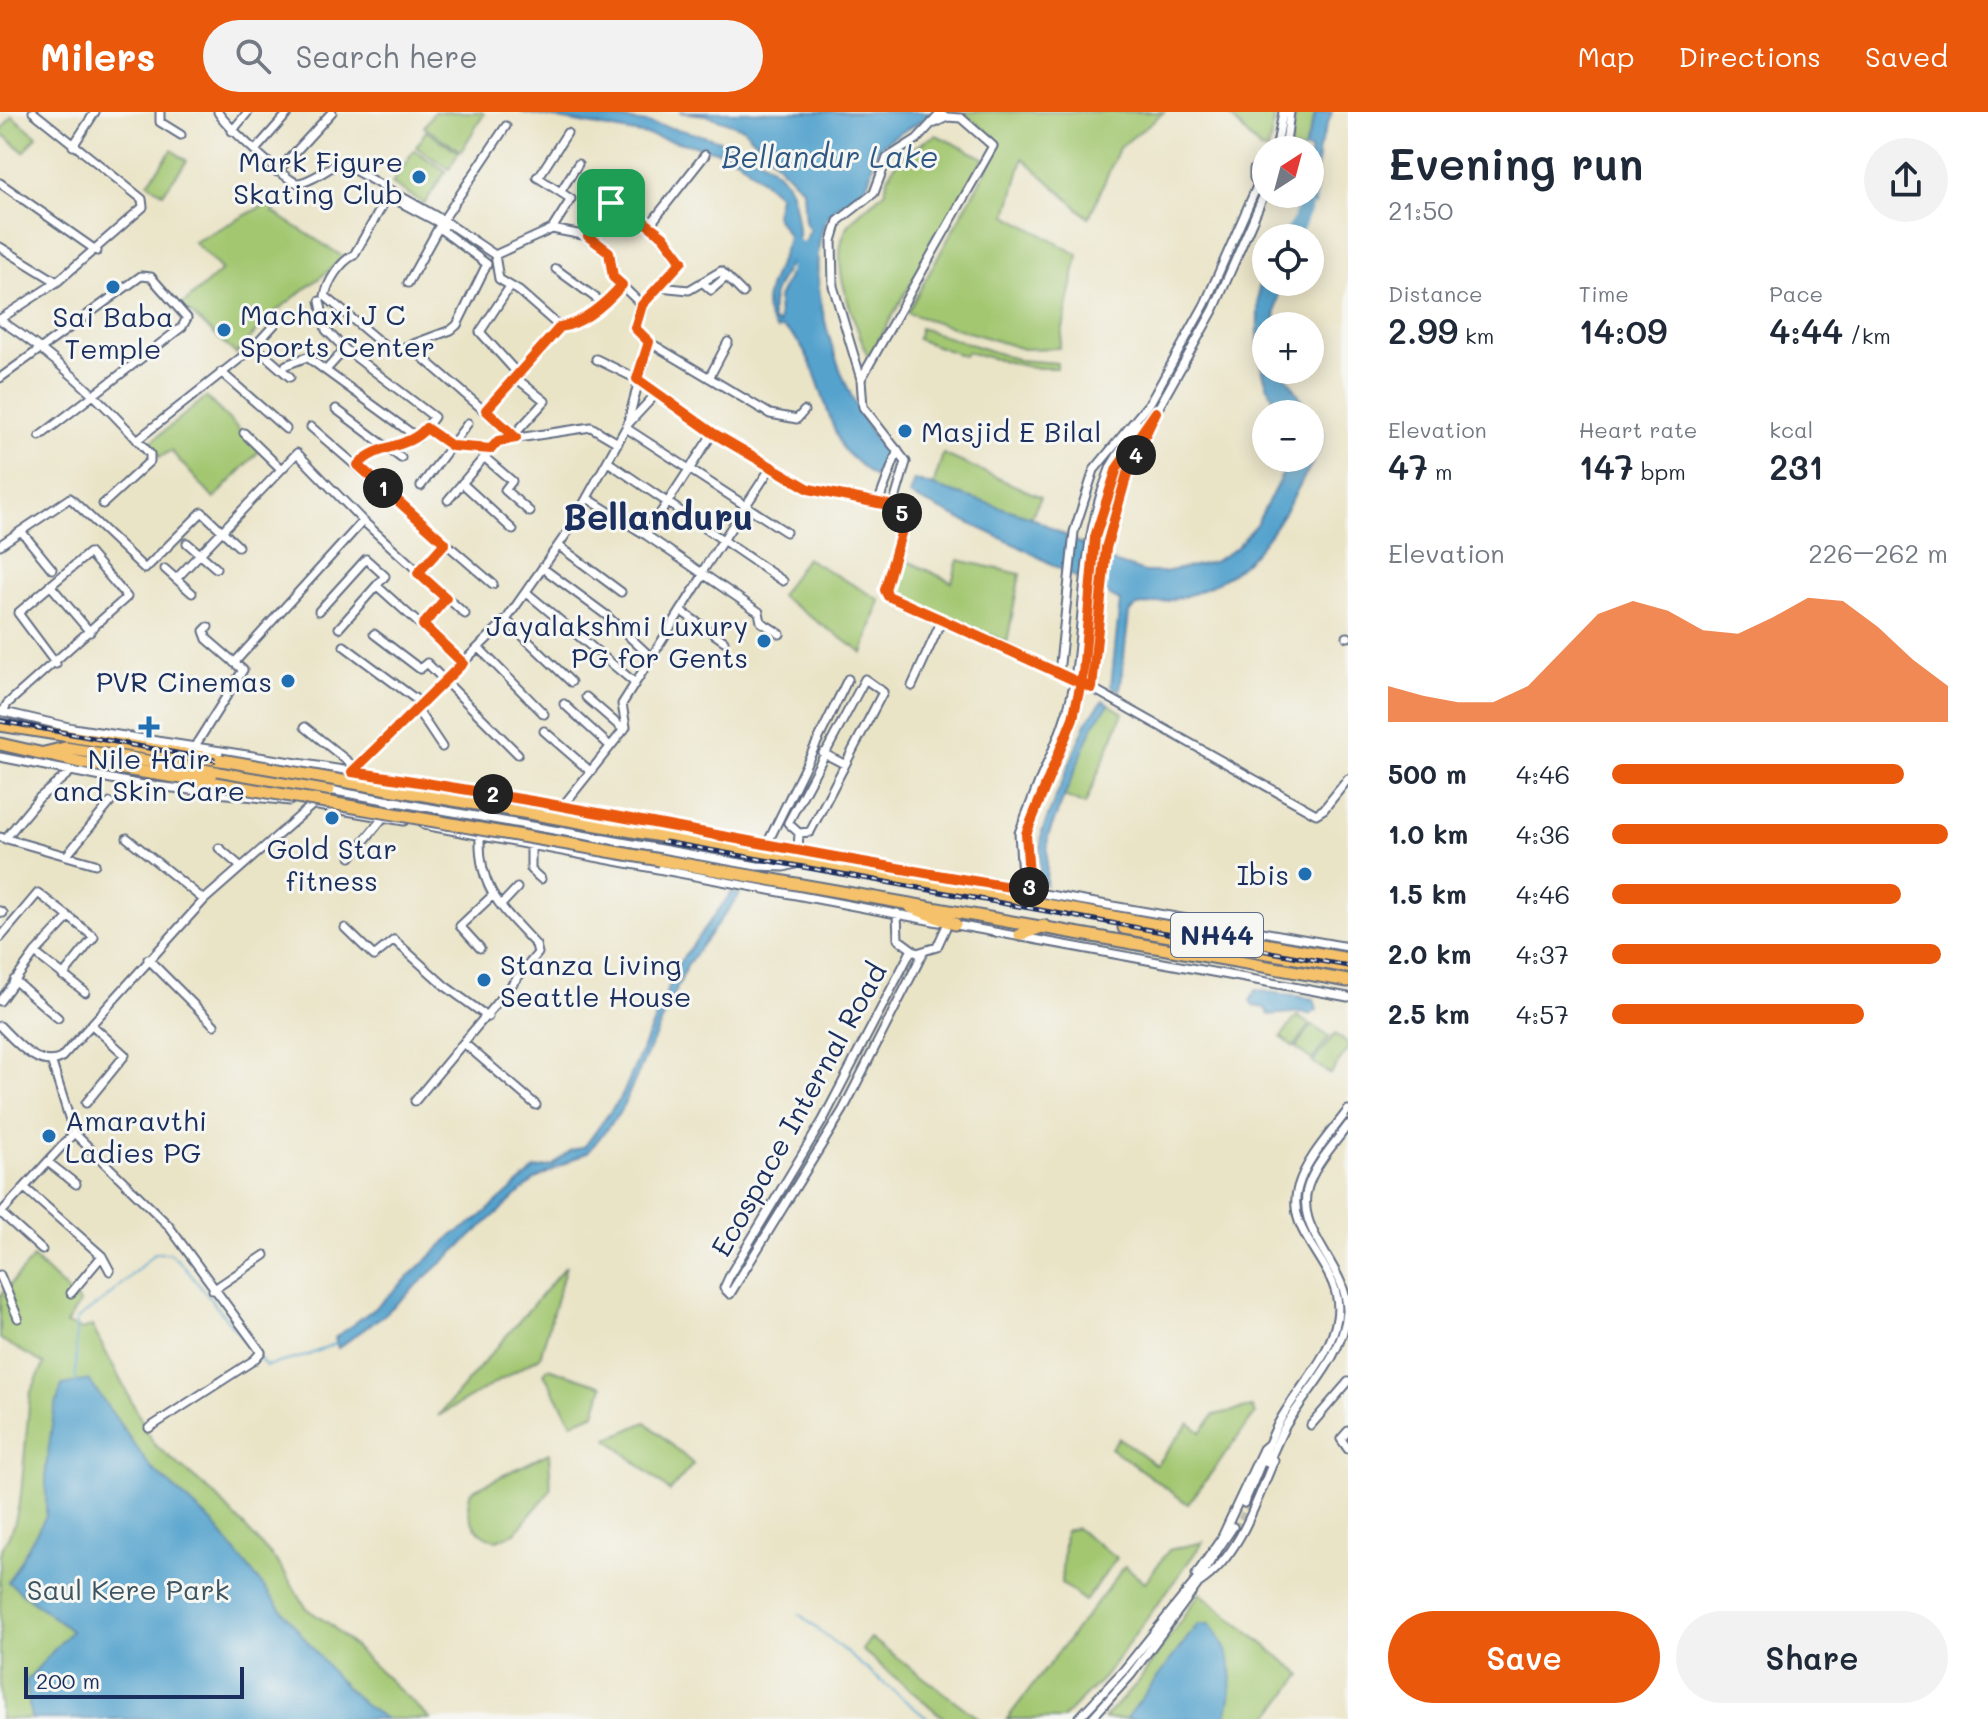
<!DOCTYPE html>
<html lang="en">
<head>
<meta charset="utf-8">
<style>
  body { margin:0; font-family:Mali,sans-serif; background:#f2f2f3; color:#1f2937; height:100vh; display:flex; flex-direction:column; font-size:30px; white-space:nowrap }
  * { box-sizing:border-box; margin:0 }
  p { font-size:26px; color:#747a83 }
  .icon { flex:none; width:44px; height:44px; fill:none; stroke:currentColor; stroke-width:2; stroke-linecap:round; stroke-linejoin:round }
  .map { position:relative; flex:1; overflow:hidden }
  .panel { display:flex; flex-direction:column; background:#fff; width:640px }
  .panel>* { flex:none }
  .needle { width:52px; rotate:36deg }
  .tools { position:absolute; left:1252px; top:24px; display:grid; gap:16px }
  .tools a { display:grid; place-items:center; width:72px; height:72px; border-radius:50%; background:#fff; box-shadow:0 4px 20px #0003; font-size:40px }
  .scale { position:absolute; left:24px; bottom:20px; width:220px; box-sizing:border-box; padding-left:8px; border:4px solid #1b2f5e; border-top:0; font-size:22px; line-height:28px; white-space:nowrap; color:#1b2f5e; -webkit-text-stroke:6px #f6f6f2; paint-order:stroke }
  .pin { position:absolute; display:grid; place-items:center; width:68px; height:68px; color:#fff; margin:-34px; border-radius:16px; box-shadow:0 4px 12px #0006 }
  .km { position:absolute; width:40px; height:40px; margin:-20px; border-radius:50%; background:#222; color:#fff; font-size:22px; line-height:40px; text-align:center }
  .round { display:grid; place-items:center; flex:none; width:84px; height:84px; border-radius:42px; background:#f2f2f3 }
  .summary { display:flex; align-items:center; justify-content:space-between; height:136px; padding:0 40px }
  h1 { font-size:44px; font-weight:600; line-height:60px }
  .figures { display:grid; grid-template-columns:repeat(3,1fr); gap:12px; height:136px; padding:8px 40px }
  .figures div { display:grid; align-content:center }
  .figures b { font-size:34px; font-weight:600 }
  .figures small { font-size:22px; font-weight:400 }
  .figures p { font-size:22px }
  .chart { height:224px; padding:16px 40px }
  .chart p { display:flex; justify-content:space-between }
  .chart svg { width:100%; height:144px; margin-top:8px; fill:#ea580c; opacity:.7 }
  .action { display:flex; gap:16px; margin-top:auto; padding:16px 40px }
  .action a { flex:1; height:92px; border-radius:48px; background:#ea580c; color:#fff; font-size:32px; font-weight:600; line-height:92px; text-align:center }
  .action a+a { background:#f2f2f3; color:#1f2937 }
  ul { padding:0 40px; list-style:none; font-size:26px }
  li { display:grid; grid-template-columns:128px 96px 1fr; align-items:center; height:60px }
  li i { height:20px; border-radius:10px; background:#ea580c }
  header { display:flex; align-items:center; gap:48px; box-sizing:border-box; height:112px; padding:0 40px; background:#ea580c; color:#fff }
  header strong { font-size:38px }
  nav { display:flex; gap:44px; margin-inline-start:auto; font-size:28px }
  .search { width:560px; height:72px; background:#f2f2f3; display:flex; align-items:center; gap:20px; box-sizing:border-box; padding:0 28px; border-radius:44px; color:#747a83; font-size:30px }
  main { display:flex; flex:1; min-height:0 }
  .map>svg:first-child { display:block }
  .green { fill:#a3c771; stroke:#5f7b68; stroke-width:2 }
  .water { fill:#54a3cd; stroke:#386996; stroke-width:2 }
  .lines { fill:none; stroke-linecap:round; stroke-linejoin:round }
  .stream { stroke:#54a3cd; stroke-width:2 }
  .river { stroke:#54a3cd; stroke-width:14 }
  .minor-tunnel { stroke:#c1c0b2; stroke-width:7; stroke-dasharray:7 3.5; stroke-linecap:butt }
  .minor-casing { stroke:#636e83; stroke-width:11 }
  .highway-casing { stroke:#636e83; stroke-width:15 }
  .minor { stroke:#fff; stroke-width:7 }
  .highway { stroke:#f5c16b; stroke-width:11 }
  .rail-casing { stroke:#1b2f5e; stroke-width:5 }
  .rail { stroke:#f6f6f2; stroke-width:2; stroke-dasharray:6; stroke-linecap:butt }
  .minor-bridge-casing { stroke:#636e83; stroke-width:11; stroke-linecap:butt }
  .highway-bridge-casing { stroke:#636e83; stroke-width:15; stroke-linecap:butt }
  .minor-bridge { stroke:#fff; stroke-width:7 }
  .highway-bridge { stroke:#f5c16b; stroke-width:11 }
  .route-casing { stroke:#fff; stroke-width:16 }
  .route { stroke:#ea580c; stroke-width:10 }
  .poi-dot { fill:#1f6fb2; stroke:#f6f6f2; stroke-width:3 }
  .labels { text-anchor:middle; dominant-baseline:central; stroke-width:6; stroke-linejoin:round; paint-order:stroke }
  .shield { fill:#f6f6f2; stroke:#5d6b8a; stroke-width:2 }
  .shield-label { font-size:26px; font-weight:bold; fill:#1b2f5e }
  .poi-label { font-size:28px; fill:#1b2f5e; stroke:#f6f6f2; text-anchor:end }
  .street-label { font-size:28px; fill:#1b2f5e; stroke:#f6f6f2 }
  .park-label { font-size:28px; fill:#3d5563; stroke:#f6f6f2 }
  .water-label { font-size:30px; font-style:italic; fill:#2f5885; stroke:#f6f6f2 }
  .district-label { font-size:36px; font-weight:bold; fill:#1b2f5e; stroke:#f6f6f2 }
</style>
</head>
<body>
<header>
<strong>Milers</strong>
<div class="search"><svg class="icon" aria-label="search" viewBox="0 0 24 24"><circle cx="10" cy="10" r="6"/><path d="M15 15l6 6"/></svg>Search here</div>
<nav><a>Map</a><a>Directions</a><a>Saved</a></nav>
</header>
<main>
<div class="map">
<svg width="1348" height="1607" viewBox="0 0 1348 1607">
  <rect width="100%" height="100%" fill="#f6f6f2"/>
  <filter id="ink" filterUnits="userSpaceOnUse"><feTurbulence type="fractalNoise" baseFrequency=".0125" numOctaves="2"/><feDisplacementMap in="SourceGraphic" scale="16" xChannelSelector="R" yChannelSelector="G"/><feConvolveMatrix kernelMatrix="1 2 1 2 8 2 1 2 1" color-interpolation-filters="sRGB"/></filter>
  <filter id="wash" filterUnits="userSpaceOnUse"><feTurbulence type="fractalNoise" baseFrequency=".006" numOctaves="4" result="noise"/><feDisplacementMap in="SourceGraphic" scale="32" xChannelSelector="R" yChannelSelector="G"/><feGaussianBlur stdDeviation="1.8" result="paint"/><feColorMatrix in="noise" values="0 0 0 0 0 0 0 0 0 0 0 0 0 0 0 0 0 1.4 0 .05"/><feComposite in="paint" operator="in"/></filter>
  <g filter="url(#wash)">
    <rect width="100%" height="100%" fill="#eae4c7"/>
    <path class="green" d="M434,0H481L484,2L461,39L424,15Z
      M966,0H1164L1119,36L1089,106L1023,46L1007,103L1078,143L1059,236L1023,237L907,201L993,46L996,26L965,3Z
      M1233,0H1276L1268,38L1260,37L1229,3Z
      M1296,0H1316L1304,38H1290Z
      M12,4L37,24L24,40L0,20Z
      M426,19L459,40L449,57L416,35Z
      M936,23L984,46L868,246C856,208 822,144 852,109C861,98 874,89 885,80C889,47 909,38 936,23Z
      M172,38L187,49L163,81L148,71Z
      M414,38L446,59L424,92L392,71Z
      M267,92L275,97L273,100L345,146L270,204L236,242L182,193L222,158L194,130Z
      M920,216L1019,248L1057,251V256H1033L966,240L964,244L917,227Z
      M206,285L260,338L214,387L171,339L160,345L151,330Z
      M943,342L1041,385L1031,405L933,374Z
      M806,446L880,488L863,541L780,484Z
      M901,446L952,470L958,448L1020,462L1007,530L889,481Z
      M1109,592L1123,601L1085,693L1064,684L1094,612Z
      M1297,904L1310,913L1294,935L1281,925Z
      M1312,913L1329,925L1312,948L1296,936Z
      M1335,922L1348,932V938L1330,962L1313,950Z
      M33,1146L80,1191L66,1212L83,1218L92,1214L154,1332L217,1385L279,1452L307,1497L331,1513L430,1607H0V1441L14,1413L21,1383L30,1282L44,1252L0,1227V1184Z
      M566,1154L540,1245L438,1304Z
      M548,1256L603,1274L595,1301L572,1311L544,1262Z
      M1252,1295L1255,1302L1188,1392L1111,1336L1119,1326L1156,1353L1189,1311L1201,1320L1214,1303Z
      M646,1310L693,1352L670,1379L608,1327Z
      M549,1341L551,1378L515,1421L497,1428C474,1424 463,1400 471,1379Z
      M1076,1416L1117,1446L1085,1489L1061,1471L1065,1419Z
      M1203,1430L1104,1565L1062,1607H1007L1125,1454L1145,1470L1169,1438Z
      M1200,1481L1302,1563L1267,1607H1104L1139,1569Z
      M871,1526L979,1607H945L862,1538Z"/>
    <path class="water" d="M520,0C585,0 747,14 787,71C793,81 797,106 798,118C801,153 764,171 773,209L779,212L778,186L810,118L805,110L803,78L743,16L706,3L679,0H930C916,17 895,20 880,35C869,46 875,62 865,74C853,88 834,91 825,110C799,172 847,296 888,344L878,368C872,363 845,341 842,335C824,304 816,233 782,216L777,218C749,189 783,157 788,124L775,103L779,83L738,47L721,40L652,24Z
      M1316,0H1332L1318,39L1315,93L1303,82H1310V38H1304Z
      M1266,138V170H1280L1274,214H1266V258H1282C1289,269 1321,314 1322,320C1324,338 1308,356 1301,371C1259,448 1227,483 1137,494L1129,501L1120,579L1111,574L1120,489L1020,435L909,383L914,368L1031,405L1116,451L1145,460H1164L1213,450L1236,436L1257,411L1291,346H1310V302H1284C1248,258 1259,202 1260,148Z
      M1103,588L1109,592L1094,612L1048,724L1046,773L1039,768L1042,719L1087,609Z
      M732,780L740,782L688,852L621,999L589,1039L534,1068L385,1202L338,1236L335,1226L380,1192L453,1123L478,1107L535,1057L552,1054L570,1039L585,1034L623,982L679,851Z
      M1256,878L1314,887L1317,898L1310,903L1302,900L1269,903L1265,896L1253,894L1250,889Z
      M89,1268L151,1356L212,1410L335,1564L363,1592L386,1607H31L26,1569L71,1519L8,1470L46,1404V1355L54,1299L62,1273Z
      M1198,1512H1209C1235,1542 1236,1570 1225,1607H1126Z"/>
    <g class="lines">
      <path class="stream" d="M259,1246L266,1254L306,1244L336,1231
        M76,1271V1208L109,1184L155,1141H170L183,1153L254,1241
        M799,1502L928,1607"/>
      <path class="river" d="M1288,126L1298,112L1309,82
        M796,162L798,135"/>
    </g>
  </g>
  <g filter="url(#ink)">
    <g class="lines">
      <path class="minor-tunnel" d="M1237,1417L1248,1392"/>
      <defs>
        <path id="minor" d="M160,0V10L181,23
          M218,0C223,11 289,72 298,71C311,70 327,57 339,51L347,54L443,108L495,143L552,117L588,124L602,134L612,146L613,165L642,193L635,216L649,230L628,310
          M232,19L248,0
          M73,34L95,0
          M257,36L289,0
          M1276,38L1283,0
          M1285,38L1290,0
          M277,60L332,0
          M537,65L571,87L552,117
          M538,66L567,21
          M0,71L97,139
          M1261,75L1254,66V57L1266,46
          M561,79L578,52
          M443,108L506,14
          M443,113L388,84L354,143C340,150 328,169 325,184L388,237L397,238L451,218L457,213L487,152L443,119L445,109
          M649,114L705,43
          M588,124L614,89L663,124L682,149L642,193
          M0,135L57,170
          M495,143L499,167L519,179L560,215C583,212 607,190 622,173
          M556,157L604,192
          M702,170L711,178L726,165
          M408,171L440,113
          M659,175L689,178L721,159L743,181
          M509,176L480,220L519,263
          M320,189L326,218L345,237L434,305L426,316
          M0,207L57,170L143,95L142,87L33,0
          M0,208C57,245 105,291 150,342V349L103,392
          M649,230L770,302L797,307L804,299
          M252,237L275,212
          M415,239L516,326
          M596,247L637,267L713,321L809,377L893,394L902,401L904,411L885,478L888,484L1099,580L1316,702L1324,697L1348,667
          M286,253L307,245L418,326
          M326,258L345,237
          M221,260L286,317
          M0,266L141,164L151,165L187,206L182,215L40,324
          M709,266L728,230
          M861,267L993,34L961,6L947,5L935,11
          M336,297L401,346
          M486,298L560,215
          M311,315L493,472
          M626,316L786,420
          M244,321L280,356
          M514,323L545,289L516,266
          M137,328L252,237L259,238L290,265
          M484,345L512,369L505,378L530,400
          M608,350L783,469
          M358,353C378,330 407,338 426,316L452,334L491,337L498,329L591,315L618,331
          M462,371L513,418
          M421,374L468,311
          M1101,382L1111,354L1137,311
          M1107,384L1117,356L1145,316
          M587,386L646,423L713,321
          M448,388L487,342
          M878,391L898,338
          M893,394L906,350L863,295L861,267L833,174L832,129L838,109L874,81L887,46L917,27L942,0
          M21,419L52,457
          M646,423L759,500L761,510L780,522
          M187,431L216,456
          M0,433L70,386L145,457L202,400L238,434
          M559,434L621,480
          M165,457L192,481
          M544,457L606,503L652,546
          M702,460L770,357
          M418,461L445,431
          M176,467L297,341L363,409L465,502
          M50,473L90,520
          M377,474L463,551
          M527,481L635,571
          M319,499L366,447L385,464L339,516
          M681,499L724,529
          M506,508L571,570
          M423,513L446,486
          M374,522L420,557L427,551L518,642
          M1347,525H1348
          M344,534L421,591
          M479,536L544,602
          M234,551L363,409
          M1059,561L1074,420L1094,358L1151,289L1205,192L1258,72
          M912,574L942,508
          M1092,576L1106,436L1127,362L1156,300L1214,197L1266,78
          M586,585L624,618
          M564,592L610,634
          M416,596L442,635
          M0,599L73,616L485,680L671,717L1348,835
          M3,600L7,592L127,485L89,441L18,501L56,552
          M305,615L356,656
          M544,619L590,659
          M195,634L243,558L207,527L204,519L208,515
          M823,641L844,652
          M0,645L137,672L290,689
          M352,660L506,508L569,418L628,312L656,282
          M329,678L757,754L784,755L799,751
          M318,694L404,709
          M562,695L626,615L622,592L704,462
          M424,713L939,810
          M0,725L95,752
          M127,726L204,788
          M5,727L39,686L69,661
          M767,732L848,567
          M531,734V758L541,767
          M219,736L240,754
          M798,737L799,721L810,720L883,580L865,567L788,711L799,721
          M67,743L110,691
          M351,745L413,669
          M1023,777L1019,721L1039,670
          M1030,778L1026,722L1045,673
          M501,793L517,776
          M0,799L3,801
          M897,801L898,827L917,841L937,835L948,811
          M951,812L1348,885
          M345,816L374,844L394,828L445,874L488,905
          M0,826L38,781L69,805
          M480,836L460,814L492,784
          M911,839L823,1008L731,1161L724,1176L730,1182L843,998L923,841
          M35,841L85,880
          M148,847L214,913
          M14,868L58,906
          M0,889L35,841L69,805L94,825L63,864
          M0,914C16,930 39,958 61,946L205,787L342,667
          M465,932L536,993
          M52,951L74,1021L168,1113L261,1240L254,1248L149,1316
          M415,989L538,841L536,833C502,796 478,777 480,723
          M86,991L125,943L92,913
          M49,1051L76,1072
          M26,1077L102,1144L110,1159
          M1,1101L42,1138
          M0,1102L74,1021
          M0,1163L18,1206
          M213,1178L265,1143
          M71,1181L102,1144
          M1311,1313L1348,1270
          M1348,1319L1341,1327L1348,1337
          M1268,1351C1274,1339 1279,1325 1286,1313C1308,1277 1343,1244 1347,1200C1348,1152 1289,1117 1310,1069C1318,1049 1335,1031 1348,1013
          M1244,1391C1256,1366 1265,1338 1278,1312C1297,1276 1330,1248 1337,1206C1346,1155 1283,1125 1298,1075C1306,1047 1331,1021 1348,998
          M1196,1463L1221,1427L1263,1337L1270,1331
          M1199,1471C1239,1445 1256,1390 1274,1348
          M1078,1607L1124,1558L1203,1460L1233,1415
          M1091,1607L1131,1563L1201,1468"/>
        <path id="highway" d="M0,613L221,648
          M0,632L84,651L215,671
          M40,642L65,636L329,678
          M661,724L1348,847
          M660,748L1348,869
          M911,795L955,812
          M1124,816L1348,855
          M1020,823L1044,814"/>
      </defs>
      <use href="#minor" class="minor-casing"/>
      <use href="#highway" class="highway-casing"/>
      <use href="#minor" class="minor"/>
      <use href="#highway" class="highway"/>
      <defs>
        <path id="rail" d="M0,609L1348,854"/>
      </defs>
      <use href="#rail" class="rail-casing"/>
      <use href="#rail" class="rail"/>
      <defs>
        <path id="minor-bridge" d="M1039,670C1055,634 1071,599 1076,559C1084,499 1083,440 1101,382
          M1045,673C1061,636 1077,601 1083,561C1091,500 1089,443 1107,384"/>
        <path id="highway-bridge" d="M221,648L661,724
          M215,671L660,748"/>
      </defs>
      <use href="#minor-bridge" class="minor-bridge-casing"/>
      <use href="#highway-bridge" class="highway-bridge-casing"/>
      <use href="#minor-bridge" class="minor-bridge"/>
      <use href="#highway-bridge" class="highway-bridge"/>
    </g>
  </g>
  <g class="lines" filter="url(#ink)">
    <defs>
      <path id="route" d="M611,91L588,124L609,140L613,165L622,173C607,190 583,212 560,215L486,298L516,326L498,329L491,337L452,334L426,316C407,338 378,331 358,353L445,431L418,461L446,486L423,513L463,551L352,660C579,692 803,744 1030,778L1026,722L1073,606L1083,562L1095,425L1117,356L1156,300L1127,362L1106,436L1092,576L1078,570L953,513L888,484L885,478L904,411L902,401L893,394L809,377L713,321L637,267L649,230L635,216L642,193L682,149L663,124L619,91H611"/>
    </defs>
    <use href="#route" class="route-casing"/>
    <use href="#route" class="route"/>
  </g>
  <g class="poi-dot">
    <circle cx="419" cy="65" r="8"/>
    <circle cx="113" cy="175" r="8"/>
    <circle cx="224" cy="218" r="8"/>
    <circle cx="905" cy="319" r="8"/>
    <circle cx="764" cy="529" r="8"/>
    <circle cx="288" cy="569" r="8"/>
    <path d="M145 603h8v8h8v8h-8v8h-8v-8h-8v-8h8z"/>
    <circle cx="332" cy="706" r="8"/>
    <circle cx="1305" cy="762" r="8"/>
    <circle cx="484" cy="868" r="8"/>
    <circle cx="49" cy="1024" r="8"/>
  </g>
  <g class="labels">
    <rect class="shield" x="1171" y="801" width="92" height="44" rx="6"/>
    <g class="shield-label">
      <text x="1217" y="823">NH44</text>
    </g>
    <g class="poi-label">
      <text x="403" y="49">Mark Figure<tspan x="403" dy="32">Skating Club</tspan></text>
      <text x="240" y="202" text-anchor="start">Machaxi J C<tspan x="240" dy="32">Sports Center</tspan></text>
      <text x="113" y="204" text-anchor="middle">Sai Baba<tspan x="113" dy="32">Temple</tspan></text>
      <text x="921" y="319" text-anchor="start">Masjid E Bilal</text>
      <text x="748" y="513">Jayalakshmi Luxury<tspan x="748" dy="32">PG for Gents</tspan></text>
      <text x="272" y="569">PVR Cinemas</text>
      <text x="149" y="646" text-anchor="middle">Nile Hair<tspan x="149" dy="32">and Skin Care</tspan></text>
      <text x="332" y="736" text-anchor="middle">Gold Star<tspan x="332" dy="32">fitness</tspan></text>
      <text x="1289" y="762">Ibis</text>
      <text x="500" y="852" text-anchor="start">Stanza Living<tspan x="500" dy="32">Seattle House</tspan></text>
      <text x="65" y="1008" text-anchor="start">Amaravthi<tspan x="65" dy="32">Ladies PG</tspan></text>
    </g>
    <g class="street-label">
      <text transform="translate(798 997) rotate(-61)">Ecospace Internal Road</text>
    </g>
    <g class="park-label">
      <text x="128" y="1477">Saul Kere Park</text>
    </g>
    <g class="water-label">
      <text x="830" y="44">Bellandur Lake</text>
    </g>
    <g class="district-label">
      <text x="658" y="403">Bellanduru</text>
    </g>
  </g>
</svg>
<div class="tools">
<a><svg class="needle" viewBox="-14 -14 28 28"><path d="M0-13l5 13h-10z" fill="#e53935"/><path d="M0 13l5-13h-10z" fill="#747a83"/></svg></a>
<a><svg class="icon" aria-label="locate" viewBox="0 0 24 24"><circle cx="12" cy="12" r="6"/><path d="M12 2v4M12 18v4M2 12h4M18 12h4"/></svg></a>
<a>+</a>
<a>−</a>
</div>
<div class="scale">200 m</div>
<div class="pin" style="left:611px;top:91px;background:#1e9e55"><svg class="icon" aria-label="arrive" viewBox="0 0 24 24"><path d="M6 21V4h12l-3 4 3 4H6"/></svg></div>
<b class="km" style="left:383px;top:376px">1</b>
<b class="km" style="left:493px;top:682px">2</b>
<b class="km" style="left:1029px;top:775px">3</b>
<b class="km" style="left:1136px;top:343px">4</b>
<b class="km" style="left:902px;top:401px">5</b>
</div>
<section class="panel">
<div class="summary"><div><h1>Evening run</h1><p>21:50</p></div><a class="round"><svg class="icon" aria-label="share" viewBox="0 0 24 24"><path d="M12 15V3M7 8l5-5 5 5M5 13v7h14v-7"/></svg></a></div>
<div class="figures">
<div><p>Distance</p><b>2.99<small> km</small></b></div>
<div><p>Time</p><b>14:09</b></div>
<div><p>Pace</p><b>4:44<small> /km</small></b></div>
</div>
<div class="figures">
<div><p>Elevation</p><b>47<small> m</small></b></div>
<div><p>Heart rate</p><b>147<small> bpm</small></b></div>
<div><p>kcal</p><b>231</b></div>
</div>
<div class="chart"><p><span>Elevation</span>226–262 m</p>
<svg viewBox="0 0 160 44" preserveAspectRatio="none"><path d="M0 44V33L10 36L20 38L30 38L40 33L50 22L60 11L70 7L80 10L90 16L100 17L110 12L120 6L130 7L140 15L150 25L160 33V44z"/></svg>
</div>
<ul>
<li><b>500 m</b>4:46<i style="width:87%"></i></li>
<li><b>1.0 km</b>4:36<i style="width:100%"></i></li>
<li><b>1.5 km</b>4:46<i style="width:86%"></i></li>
<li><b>2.0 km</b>4:37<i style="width:98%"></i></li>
<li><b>2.5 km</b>4:57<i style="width:75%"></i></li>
</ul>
<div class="action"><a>Save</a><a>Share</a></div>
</section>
</main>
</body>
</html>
